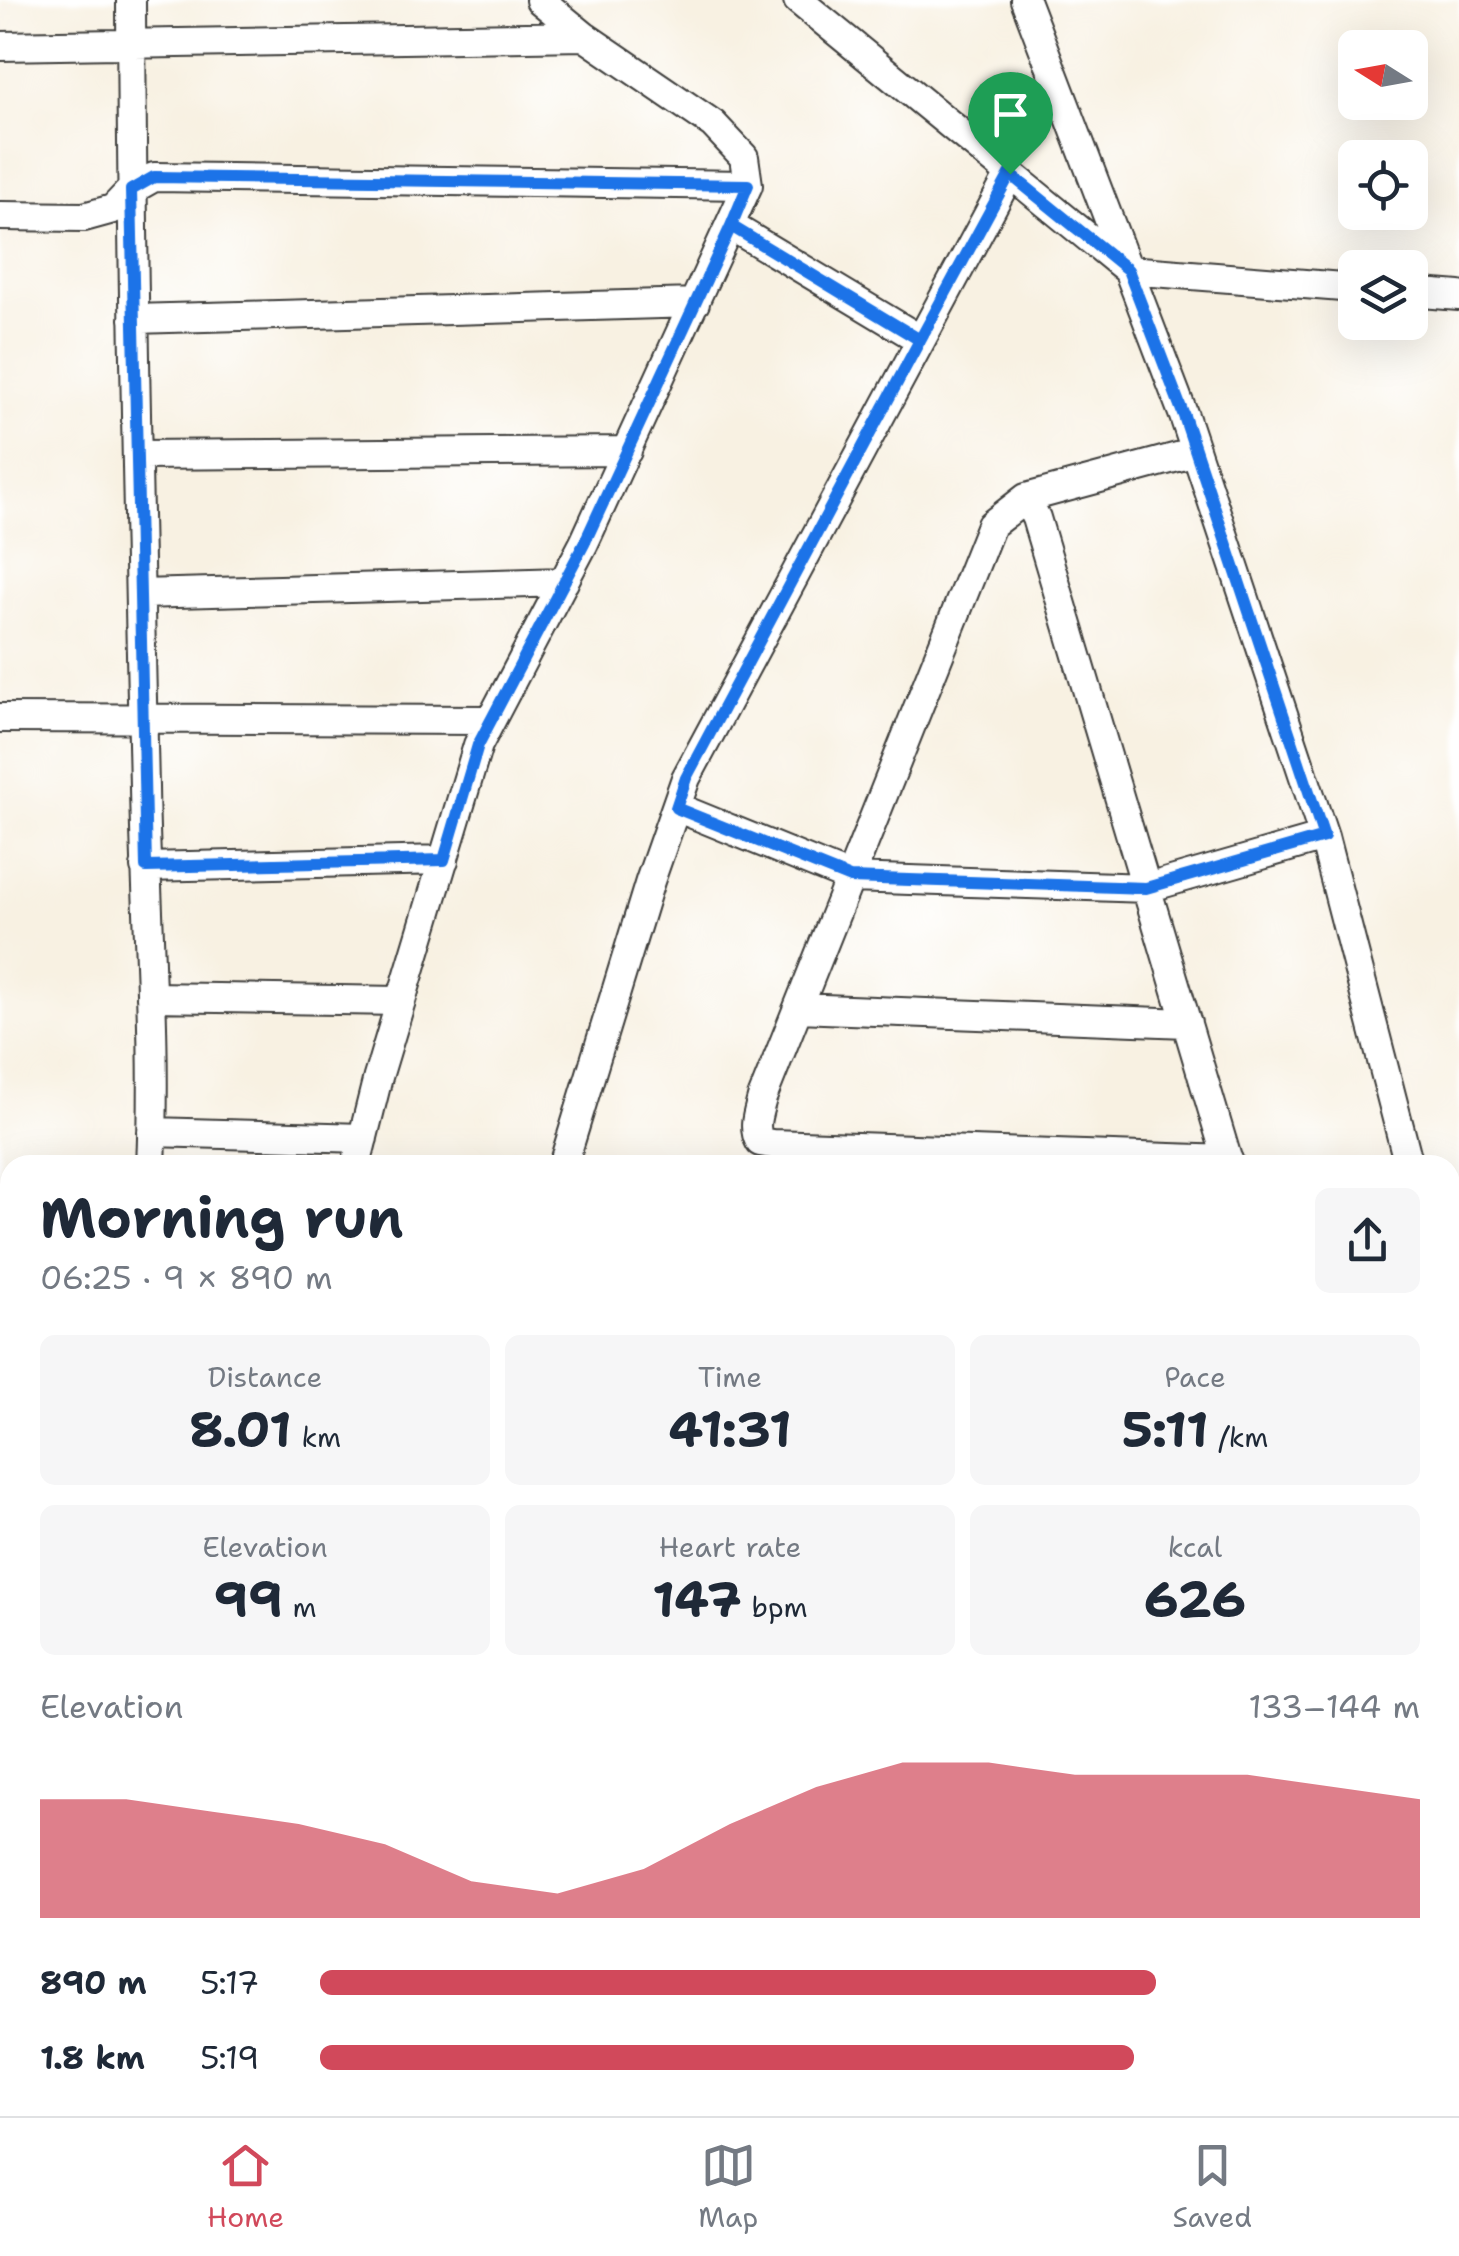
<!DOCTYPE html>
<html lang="en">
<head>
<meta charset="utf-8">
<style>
  body { margin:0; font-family:"Shantell Sans",sans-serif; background:#f6f6f7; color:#1f2937; height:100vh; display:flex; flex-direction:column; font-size:38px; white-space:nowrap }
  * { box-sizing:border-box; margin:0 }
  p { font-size:32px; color:#747a83 }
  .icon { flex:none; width:55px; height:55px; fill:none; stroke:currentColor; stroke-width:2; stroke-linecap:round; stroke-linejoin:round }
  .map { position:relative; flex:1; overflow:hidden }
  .drawer { position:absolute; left:0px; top:1155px; width:1460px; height:962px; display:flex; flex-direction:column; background:#fff; border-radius:30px 30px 0 0; box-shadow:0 10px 40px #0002 }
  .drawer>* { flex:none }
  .needle { width:65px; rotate:281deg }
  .tools { position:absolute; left:1338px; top:30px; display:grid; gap:20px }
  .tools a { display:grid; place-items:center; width:90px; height:90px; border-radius:15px; background:#fff; box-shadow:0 10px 40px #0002; font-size:50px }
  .pin { position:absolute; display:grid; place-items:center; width:85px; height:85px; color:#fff; margin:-102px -42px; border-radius:50% 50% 50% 0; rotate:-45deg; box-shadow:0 0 10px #0007 }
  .pin .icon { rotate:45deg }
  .round { display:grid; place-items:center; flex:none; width:105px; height:105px; border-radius:15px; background:#f6f6f7 }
  .headline { display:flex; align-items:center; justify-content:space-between; height:170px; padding:0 40px }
  h1 { font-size:55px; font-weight:700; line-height:75px }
  .stats { display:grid; grid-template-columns:repeat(3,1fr); gap:15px; height:170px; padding:10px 40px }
  .stats div { display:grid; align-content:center; border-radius:15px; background:#f6f6f7; text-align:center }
  .stats b { font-size:50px; font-weight:700 }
  .stats small { font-size:28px; font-weight:400 }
  .stats p { font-size:28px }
  .chart { height:280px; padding:20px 40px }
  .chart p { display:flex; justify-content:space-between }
  .chart svg { width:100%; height:180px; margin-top:10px; fill:#d1495b; opacity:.7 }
  ul { padding:0 40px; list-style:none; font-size:32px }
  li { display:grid; grid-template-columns:160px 120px 1fr; align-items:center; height:75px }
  li i { height:25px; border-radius:12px; background:#d1495b }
  .tab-bar { display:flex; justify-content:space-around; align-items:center; height:140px; border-top:2px solid #e0e1e3; background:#fff; font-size:28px; color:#747a83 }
  .tab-bar a { display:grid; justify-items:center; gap:5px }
  .tab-bar .active { color:#d1495b }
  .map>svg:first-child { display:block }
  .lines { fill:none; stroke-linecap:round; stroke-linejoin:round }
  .minor-casing { stroke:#3d3c3a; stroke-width:32 }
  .tertiary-casing { stroke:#3d3c3a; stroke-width:40 }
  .minor { stroke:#fff; stroke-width:28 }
  .tertiary { stroke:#fff; stroke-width:35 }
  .route-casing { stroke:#fff; stroke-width:20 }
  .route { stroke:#1a73e8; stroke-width:12 }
</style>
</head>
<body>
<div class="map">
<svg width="1459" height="2116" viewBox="0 0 1459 2116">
  <rect width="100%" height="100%" fill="#fff"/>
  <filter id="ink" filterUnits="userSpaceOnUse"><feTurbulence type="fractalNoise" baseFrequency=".01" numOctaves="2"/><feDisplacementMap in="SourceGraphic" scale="20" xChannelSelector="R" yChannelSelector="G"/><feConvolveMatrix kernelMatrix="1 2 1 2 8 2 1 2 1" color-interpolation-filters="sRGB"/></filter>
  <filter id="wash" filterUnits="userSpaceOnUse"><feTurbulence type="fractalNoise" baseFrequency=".0048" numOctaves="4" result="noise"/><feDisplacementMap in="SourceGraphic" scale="40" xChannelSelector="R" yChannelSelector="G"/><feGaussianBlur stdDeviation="2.25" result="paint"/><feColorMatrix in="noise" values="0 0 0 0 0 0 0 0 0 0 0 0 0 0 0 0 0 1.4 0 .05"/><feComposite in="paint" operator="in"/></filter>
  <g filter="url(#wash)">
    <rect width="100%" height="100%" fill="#f8f1e2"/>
  </g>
  <g filter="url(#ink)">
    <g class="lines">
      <defs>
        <path id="minor" d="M131,0C132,262 138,525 144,787C146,913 157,1039 151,1165
          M798,0L1128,270L1355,288
          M1025,0L1184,416L1324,837L1409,1165
          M0,46L584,36
          M0,216L84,217L113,209L131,190L154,177L748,185
          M731,226L921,340
          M1410,292L1459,296
          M134,319L695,303
          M1196,452L1026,498L991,525L762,1098C758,1114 752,1127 760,1142L772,1144L1228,1160
          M137,455L627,451
          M1026,498L1036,518L1229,1165
          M140,594L564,582
          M0,718L491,720
          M676,807L850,878L1147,888L1324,837
          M145,867L444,860
          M151,997L401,1001
          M798,1008L1187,1023
          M152,1132L363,1138
          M356,1165L378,1077L478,745L584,543L748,185L744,157L713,124L584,36L540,0
          M563,1165L650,881L686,778L1010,174
          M1450,1263L1459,1276
          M0,1268H10
          M0,1310H10
          M1450,1312L1459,1311
          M1450,1416L1459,1439
          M0,1803L10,1833
          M1450,1815L1459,1838
          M1450,1999L1459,2002
          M0,2025H10
          M108,2108L111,2116
          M220,2108L221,2116
          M1182,2108L1184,2116
          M861,2116L863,2108"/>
        <path id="tertiary" d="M0,1785L10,1791
          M1245,2108L1279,2116"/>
      </defs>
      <use href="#minor" class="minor-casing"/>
      <use href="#tertiary" class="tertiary-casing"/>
      <use href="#minor" class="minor"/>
      <use href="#tertiary" class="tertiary"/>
    </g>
  </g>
  <g class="lines" filter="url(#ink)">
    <defs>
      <path id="route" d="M1010,174L920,340L731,226L584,544L478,745L444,860L146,867L131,190L154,177L748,185L731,226L920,340L686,778L676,808L850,878L1146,888L1324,837L1184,416L1128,270L1010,174"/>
    </defs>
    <use href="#route" class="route-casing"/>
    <use href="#route" class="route"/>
  </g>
</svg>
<div class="tools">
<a><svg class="needle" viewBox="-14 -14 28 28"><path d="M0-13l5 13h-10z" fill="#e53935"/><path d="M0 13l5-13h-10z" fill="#747a83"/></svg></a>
<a><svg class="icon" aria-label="locate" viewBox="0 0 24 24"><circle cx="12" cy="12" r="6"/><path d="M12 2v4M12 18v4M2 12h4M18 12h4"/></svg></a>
<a><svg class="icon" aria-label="layers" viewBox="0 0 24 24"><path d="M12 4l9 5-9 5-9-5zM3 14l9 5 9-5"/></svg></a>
</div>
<div class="pin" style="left:1010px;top:174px;background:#1e9e55"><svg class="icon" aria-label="arrive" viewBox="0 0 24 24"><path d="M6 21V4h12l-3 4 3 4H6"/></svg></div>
<section class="drawer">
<div class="headline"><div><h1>Morning run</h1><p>06:25 · 9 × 890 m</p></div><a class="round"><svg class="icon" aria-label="share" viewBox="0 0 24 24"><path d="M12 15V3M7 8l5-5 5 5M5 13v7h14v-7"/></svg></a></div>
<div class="stats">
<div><p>Distance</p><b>8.01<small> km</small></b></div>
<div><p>Time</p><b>41:31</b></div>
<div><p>Pace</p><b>5:11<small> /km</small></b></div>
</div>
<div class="stats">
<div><p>Elevation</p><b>99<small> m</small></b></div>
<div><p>Heart rate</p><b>147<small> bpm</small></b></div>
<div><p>kcal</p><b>626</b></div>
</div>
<div class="chart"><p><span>Elevation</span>133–144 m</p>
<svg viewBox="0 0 160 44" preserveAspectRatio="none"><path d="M0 44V15L10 15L20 18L30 21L40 26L50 35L60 38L70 32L80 21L90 12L100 6L110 6L120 9L130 9L140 9L150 12L160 15V44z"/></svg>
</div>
<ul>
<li><b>890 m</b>5:17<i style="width:76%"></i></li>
<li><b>1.8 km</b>5:19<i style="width:74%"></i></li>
</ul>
</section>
</div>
<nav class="tab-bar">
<a class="active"><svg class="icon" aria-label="home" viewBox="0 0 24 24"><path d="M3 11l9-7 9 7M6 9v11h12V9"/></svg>Home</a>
<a><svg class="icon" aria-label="map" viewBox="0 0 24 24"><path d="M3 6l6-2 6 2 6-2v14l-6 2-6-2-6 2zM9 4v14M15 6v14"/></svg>Map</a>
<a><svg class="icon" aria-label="saved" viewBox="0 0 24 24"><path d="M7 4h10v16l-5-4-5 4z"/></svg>Saved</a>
</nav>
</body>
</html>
